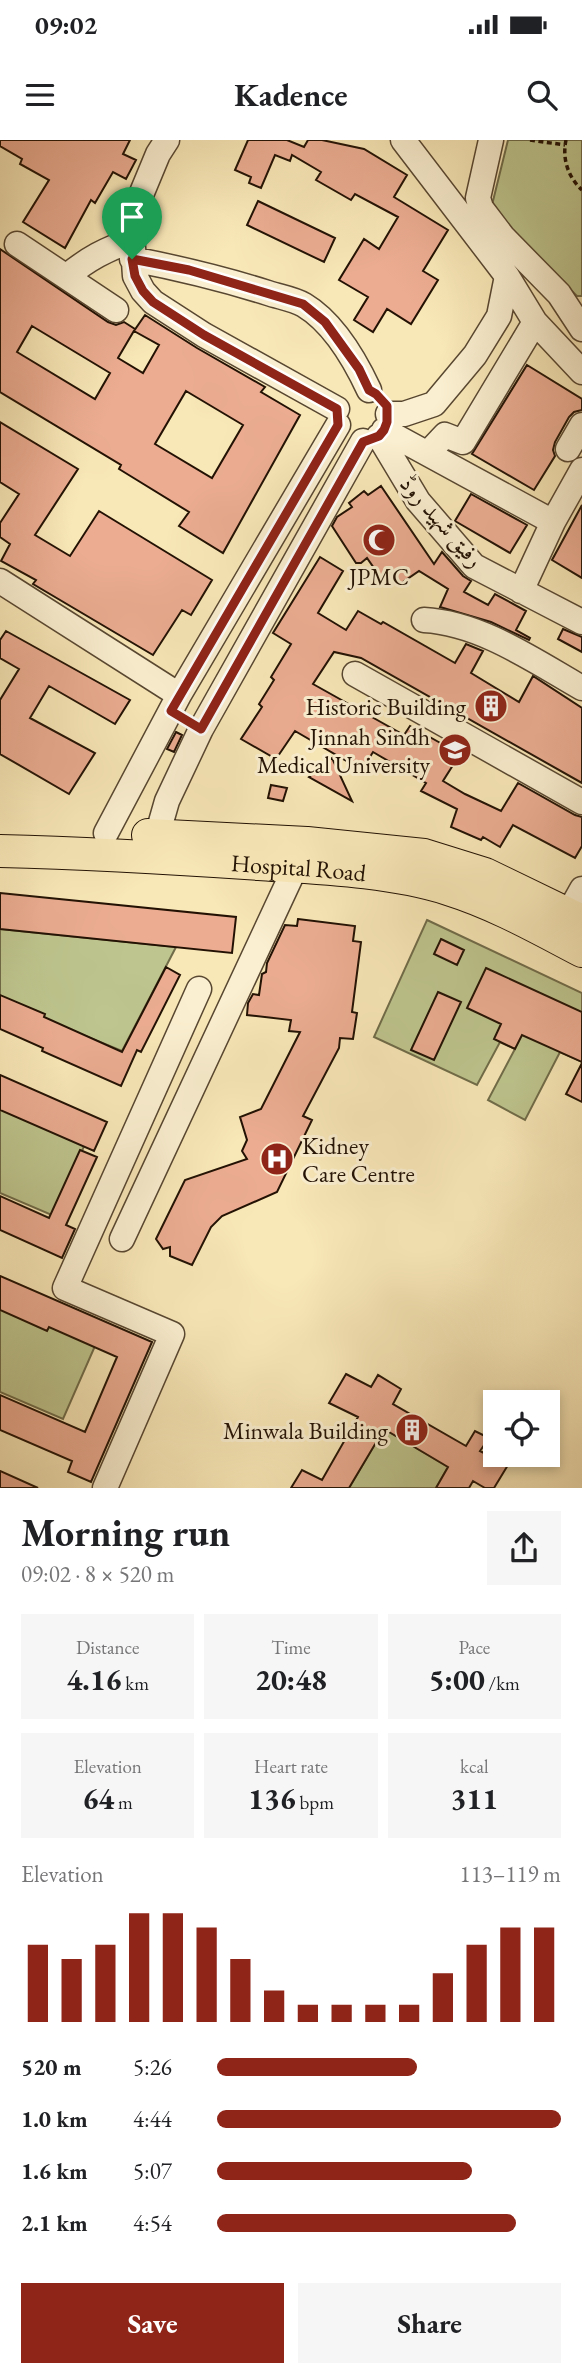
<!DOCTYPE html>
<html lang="en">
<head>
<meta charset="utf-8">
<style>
  body { margin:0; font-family:"EB Garamond",Amiri,serif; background:#f6f6f6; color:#202124; height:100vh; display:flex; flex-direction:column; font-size:26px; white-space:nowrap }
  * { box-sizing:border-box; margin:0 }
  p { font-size:23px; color:#757577 }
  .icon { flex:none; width:38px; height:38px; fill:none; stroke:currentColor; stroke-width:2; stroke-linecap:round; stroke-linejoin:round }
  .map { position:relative; height:1348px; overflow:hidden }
  .side { display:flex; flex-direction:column; background:#fff; flex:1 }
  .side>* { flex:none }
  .tools { position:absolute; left:483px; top:1250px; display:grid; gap:14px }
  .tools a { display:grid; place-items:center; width:77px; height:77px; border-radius:0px; background:#fff; box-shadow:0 4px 10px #0003; font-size:35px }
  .pin { position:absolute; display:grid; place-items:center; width:60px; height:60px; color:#fff; margin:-72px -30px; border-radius:50% 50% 50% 0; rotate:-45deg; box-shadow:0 0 7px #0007 }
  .pin .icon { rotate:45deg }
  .round { display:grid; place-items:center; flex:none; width:74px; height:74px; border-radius:0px; background:#f6f6f6 }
  .overview { display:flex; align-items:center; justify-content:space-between; height:119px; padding:0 21px }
  h1 { font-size:38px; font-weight:700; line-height:52px }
  .metrics { display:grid; grid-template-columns:repeat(3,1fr); gap:10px; height:119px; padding:7px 21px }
  .metrics div { display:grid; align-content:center; border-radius:0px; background:#f6f6f6; text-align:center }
  .metrics b { font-size:30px; font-weight:700 }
  .metrics small { font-size:19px; font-weight:400 }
  .metrics p { font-size:19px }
  .chart { height:196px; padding:14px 21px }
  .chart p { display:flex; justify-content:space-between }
  .chart svg { width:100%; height:126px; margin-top:7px; stroke:#8f2418; stroke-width:6 }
  .primary-button { display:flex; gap:14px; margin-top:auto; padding:14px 21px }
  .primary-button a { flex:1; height:80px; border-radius:0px; background:#8f2418; color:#fff; font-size:28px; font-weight:700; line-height:80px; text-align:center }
  .primary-button a+a { background:#f6f6f6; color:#202124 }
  ul { padding:0 21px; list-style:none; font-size:23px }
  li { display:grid; grid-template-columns:112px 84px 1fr; align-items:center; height:52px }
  li i { height:18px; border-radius:9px; background:#8f2418 }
  .status { display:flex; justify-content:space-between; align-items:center; height:49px; padding:0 35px; background:#fff; direction:ltr }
  .status svg { height:19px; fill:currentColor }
  header { display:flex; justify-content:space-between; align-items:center; height:91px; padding:0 21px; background:#fff; font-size:32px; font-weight:700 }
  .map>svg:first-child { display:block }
  .green { fill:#bec58e; stroke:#706c49; stroke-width:2 }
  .building { fill:#ebac91; stroke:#231204; stroke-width:2; fill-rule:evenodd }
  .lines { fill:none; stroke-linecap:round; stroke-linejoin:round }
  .minor-casing { stroke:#584731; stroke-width:27 }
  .major-casing { stroke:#231204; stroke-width:34 }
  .path { stroke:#231204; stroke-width:3.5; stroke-dasharray:5 3.5; stroke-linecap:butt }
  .minor { stroke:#faefd0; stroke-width:24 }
  .major { stroke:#f8e7b7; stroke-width:32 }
  .route-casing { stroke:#fff; stroke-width:14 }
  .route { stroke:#8f2418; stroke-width:9 }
  .labels { text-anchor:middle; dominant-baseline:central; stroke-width:6; stroke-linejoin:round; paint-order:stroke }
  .street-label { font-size:24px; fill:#231204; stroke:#faefd0 }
  .poi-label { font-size:24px; fill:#231204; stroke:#faefd0; text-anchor:end }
</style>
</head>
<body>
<div class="status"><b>09:02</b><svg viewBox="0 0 49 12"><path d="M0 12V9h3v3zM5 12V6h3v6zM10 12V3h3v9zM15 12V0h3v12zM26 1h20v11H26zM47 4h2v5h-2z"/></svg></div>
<header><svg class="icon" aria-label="menu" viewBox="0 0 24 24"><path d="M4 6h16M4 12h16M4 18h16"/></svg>Kadence<svg class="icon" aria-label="search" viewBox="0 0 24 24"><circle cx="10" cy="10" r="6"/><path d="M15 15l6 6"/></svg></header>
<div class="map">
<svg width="582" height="1348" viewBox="0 0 582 1348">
  <rect width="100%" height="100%" fill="#f8e7b7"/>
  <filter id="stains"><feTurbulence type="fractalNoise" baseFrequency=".00286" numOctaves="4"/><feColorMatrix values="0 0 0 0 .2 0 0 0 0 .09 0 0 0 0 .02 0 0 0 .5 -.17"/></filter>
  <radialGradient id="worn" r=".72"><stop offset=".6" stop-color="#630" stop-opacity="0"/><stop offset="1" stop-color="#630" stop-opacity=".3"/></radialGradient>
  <path class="green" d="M508,0H582V156H577L497,78L491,69Z
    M427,780L582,853V922L560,912L525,980L488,960L515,909L500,902L477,945L374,897Z
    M0,789L176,807L122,911L0,861Z
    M0,968L85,1004L54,1076L0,1053Z
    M0,1164L95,1206L63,1279L0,1252Z
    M384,1289L448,1327L436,1348H349Z"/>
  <path class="building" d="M0,0H130L123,14L136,20L126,39L113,32L95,63L91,60L65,108L23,82L49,40L20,24L22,19L0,6Z
    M248,0H287L304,7L308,0H322L364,9L407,35L394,57L448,90L423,131L438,140L411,184L387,169L373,192L354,180L368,157L339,140L364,99L379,109L398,77L355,54L351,60L316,40L321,32L292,15L290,21L275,15L261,48L249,43L251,37L235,30Z
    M258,61L335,98L324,122L247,85Z
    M0,109L108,182L116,185L124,182L135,189L118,218L143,233L159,205L134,191L145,175L197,208L265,247L261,252L300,275L223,413L179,386L189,372L119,329L121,325L0,252ZM32,186L110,233L95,259L17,212ZM186,251L243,285L212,338L155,304Z
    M527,225L582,259V270L574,272L569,277L555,302L553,310L555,316L534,350L472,314Z
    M0,282L78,329L35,395L70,416L99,371L212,440L191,475L182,470L153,515L33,444L36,440L1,421L10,404L0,397V383L19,354L0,342Z
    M381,346L434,424L442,412L463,436L471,441L464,452L488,465L495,454L526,471L516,490L530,498L529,500L491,482L440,467L448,449L419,431L400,444L393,434L383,441L367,418L361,423H356L332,386L337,377L352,367L349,363L364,351L368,355Z
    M471,354L527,385L510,413L455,381Z
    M582,365V438L552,420Z
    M320,417L343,431L318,473L346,490L358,471L381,484L383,482L455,523L466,504L483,511L471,533L519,562L533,536L582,568V643L361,518L334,512L313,544L404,595L410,586L460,614L443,641L465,654L501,671L518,643L575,675L582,677V706L575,718L513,685L500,707L483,697L481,700L451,687L457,669L421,651L426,643L373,612L362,630L295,591L276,619L241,599L262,567L259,564L274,540L271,537L291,504L273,493Z
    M563,489L582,497V512L558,499Z
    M6,491L130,560L115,584L49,546L30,578L95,613L69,654L0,614V560L19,529L0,518V500Z
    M176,592L182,595L174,612L167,609Z
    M332,618L352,661L309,637Z
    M271,645L287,648L283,661L268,658Z
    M0,753L236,777L232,813L0,789Z
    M298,779L355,786L353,801L361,802L352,872L357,873L353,899L340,898L339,908L303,976L312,980L277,1052L222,1076L211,1087L192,1125L170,1116V1107L163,1109L156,1099L185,1040L247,1019L242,1011L247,1000L240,977L261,969L300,892L289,891L291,880L247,875L248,863L253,854L259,855L262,834L266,832L267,823L285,785L297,786Z
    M441,799L464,810L457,825L434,814Z
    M166,827L180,835L141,912L137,910L121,946L42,911L43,908L0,889V855L45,874L44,877L122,912Z
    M486,828L582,872V922L522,895L515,909L494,899L501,884L467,868Z
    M438,852L461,862L434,920L411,910Z
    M582,923V962L566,954Z
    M0,935L107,982L94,1011L0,970Z
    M80,1010L97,1017L66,1085L75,1089L62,1118L0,1090V1056L49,1078Z
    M0,1136L152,1202L91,1342L68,1332L72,1321L0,1290V1255L85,1292L117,1217L49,1187L47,1191L0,1170Z
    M346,1234L371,1247L378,1235L401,1249L393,1264L466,1306L475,1291L489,1298L480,1311L508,1325L494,1348H485L473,1341L469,1348H436L448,1327L384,1289L349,1348H291L302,1330L322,1340L358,1277L329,1263Z
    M0,1331L38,1348H0Z"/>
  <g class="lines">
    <defs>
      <path id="minor" d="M167,0L158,14L131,79L135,136L143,151L153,162L204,195L337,269
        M403,0L507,136L535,182L582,232
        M491,0L478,58L481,68L503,97L559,154L582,189
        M17,104L116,170
        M132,119C178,128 224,139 268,153C280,157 294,159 304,165C334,183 355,220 369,250
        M67,136C88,119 106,109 131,101
        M388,274H404L434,264L475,215L499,176L507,136
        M384,290L553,382
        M379,296L418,361L474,426L582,482
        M568,309L582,285
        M428,313L445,295L463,302L535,182
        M0,441L179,555
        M521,451L553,382L582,330
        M424,480C480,483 533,520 582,548
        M355,534L582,662
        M106,693L179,555L338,285
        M157,696L167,661L201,589L363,301
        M568,774L582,749
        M122,1099L302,713
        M105,1348L172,1194L65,1148L199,849"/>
      <g id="major">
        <path d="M148,695L307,703L424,715L485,734L582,781"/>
        <path id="s1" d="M0,711C87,713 173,718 259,724C318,728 392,731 448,749C496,764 538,788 582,811"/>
      </g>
    </defs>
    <use href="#minor" class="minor-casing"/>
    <use href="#major" class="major-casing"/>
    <path class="path" d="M530,0L565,5
      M566,0C562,19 568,37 582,50"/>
    <use href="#minor" class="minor"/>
    <use href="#major" class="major"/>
  </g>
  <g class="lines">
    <defs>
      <path id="route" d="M132,119L189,130L303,164L325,182L359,229L369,250L376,254L387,266V282L384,290L379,296L363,302L201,589L171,571L338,285L337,269L204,195L153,162L143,151L135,136Z"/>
    </defs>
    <use href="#route" class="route-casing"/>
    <use href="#route" class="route"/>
  </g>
  <defs>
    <symbol id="mosque-disc" viewBox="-11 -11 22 22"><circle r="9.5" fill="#8f2418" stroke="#faefd0"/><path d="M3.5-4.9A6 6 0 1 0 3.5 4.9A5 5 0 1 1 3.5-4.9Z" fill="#fff"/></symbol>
    <symbol id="building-disc" viewBox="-11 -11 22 22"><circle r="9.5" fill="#8f2418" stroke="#faefd0"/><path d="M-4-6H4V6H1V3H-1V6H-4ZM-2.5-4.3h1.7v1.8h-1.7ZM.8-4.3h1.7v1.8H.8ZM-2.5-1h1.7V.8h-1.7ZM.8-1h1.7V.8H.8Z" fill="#fff"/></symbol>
    <symbol id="university-disc" viewBox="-11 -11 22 22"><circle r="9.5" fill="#8f2418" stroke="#faefd0"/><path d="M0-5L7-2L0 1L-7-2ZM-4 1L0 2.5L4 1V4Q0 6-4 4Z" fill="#fff"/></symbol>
    <symbol id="hospital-disc" viewBox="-11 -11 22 22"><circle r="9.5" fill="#8f2418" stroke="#faefd0"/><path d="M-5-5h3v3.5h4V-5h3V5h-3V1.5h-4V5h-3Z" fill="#fff"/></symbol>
  </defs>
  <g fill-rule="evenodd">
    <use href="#mosque-disc" x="360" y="381" width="38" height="38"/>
    <use href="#building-disc" x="472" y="547" width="38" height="38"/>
    <use href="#university-disc" x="436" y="591" width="38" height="38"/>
    <use href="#hospital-disc" x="258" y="1000" width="38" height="38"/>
    <use href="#building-disc" x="393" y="1271" width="38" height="38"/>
  </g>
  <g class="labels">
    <g class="street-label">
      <text transform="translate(442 381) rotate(49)">رفیق شہید روڈ</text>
      <text stroke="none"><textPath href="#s1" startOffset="299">Hospital Road</textPath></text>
    </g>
    <g class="poi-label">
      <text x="379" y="436" text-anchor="middle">JPMC</text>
      <text x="466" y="566">Historic Building</text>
      <text x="430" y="596">Jinnah Sindh<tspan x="430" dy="28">Medical University</tspan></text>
      <text x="302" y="1005" text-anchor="start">Kidney<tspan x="302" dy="28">Care Centre</tspan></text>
      <text x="388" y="1290">Minwala Building</text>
    </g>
  </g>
  <rect width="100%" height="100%" filter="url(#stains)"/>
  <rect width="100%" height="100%" fill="url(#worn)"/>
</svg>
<div class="tools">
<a><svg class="icon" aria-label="locate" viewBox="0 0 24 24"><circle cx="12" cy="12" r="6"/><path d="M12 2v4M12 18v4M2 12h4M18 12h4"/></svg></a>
</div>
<div class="pin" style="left:132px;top:119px;background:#1e9e55"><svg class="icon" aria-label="arrive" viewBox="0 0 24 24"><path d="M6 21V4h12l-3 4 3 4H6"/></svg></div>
</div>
<section class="side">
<div class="overview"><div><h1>Morning run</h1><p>09:02 · 8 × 520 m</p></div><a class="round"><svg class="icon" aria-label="share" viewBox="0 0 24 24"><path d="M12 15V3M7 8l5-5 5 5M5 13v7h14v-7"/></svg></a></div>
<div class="metrics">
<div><p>Distance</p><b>4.16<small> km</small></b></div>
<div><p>Time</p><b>20:48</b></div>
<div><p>Pace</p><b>5:00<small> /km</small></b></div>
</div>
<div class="metrics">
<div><p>Elevation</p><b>64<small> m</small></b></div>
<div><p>Heart rate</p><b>136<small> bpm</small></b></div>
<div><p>kcal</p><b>311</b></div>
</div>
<div class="chart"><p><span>Elevation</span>113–119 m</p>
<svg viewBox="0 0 160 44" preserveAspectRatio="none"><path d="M5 44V17M15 44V22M25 44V17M35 44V6M45 44V6M55 44V11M65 44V22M75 44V33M85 44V38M95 44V38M105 44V38M115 44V38M125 44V27M135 44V17M145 44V11M155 44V11"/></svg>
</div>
<ul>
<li><b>520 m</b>5:26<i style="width:58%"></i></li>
<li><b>1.0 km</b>4:44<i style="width:100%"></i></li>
<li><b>1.6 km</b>5:07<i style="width:74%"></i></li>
<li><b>2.1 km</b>4:54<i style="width:87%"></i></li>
</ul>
<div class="primary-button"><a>Save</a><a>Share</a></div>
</section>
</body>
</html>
